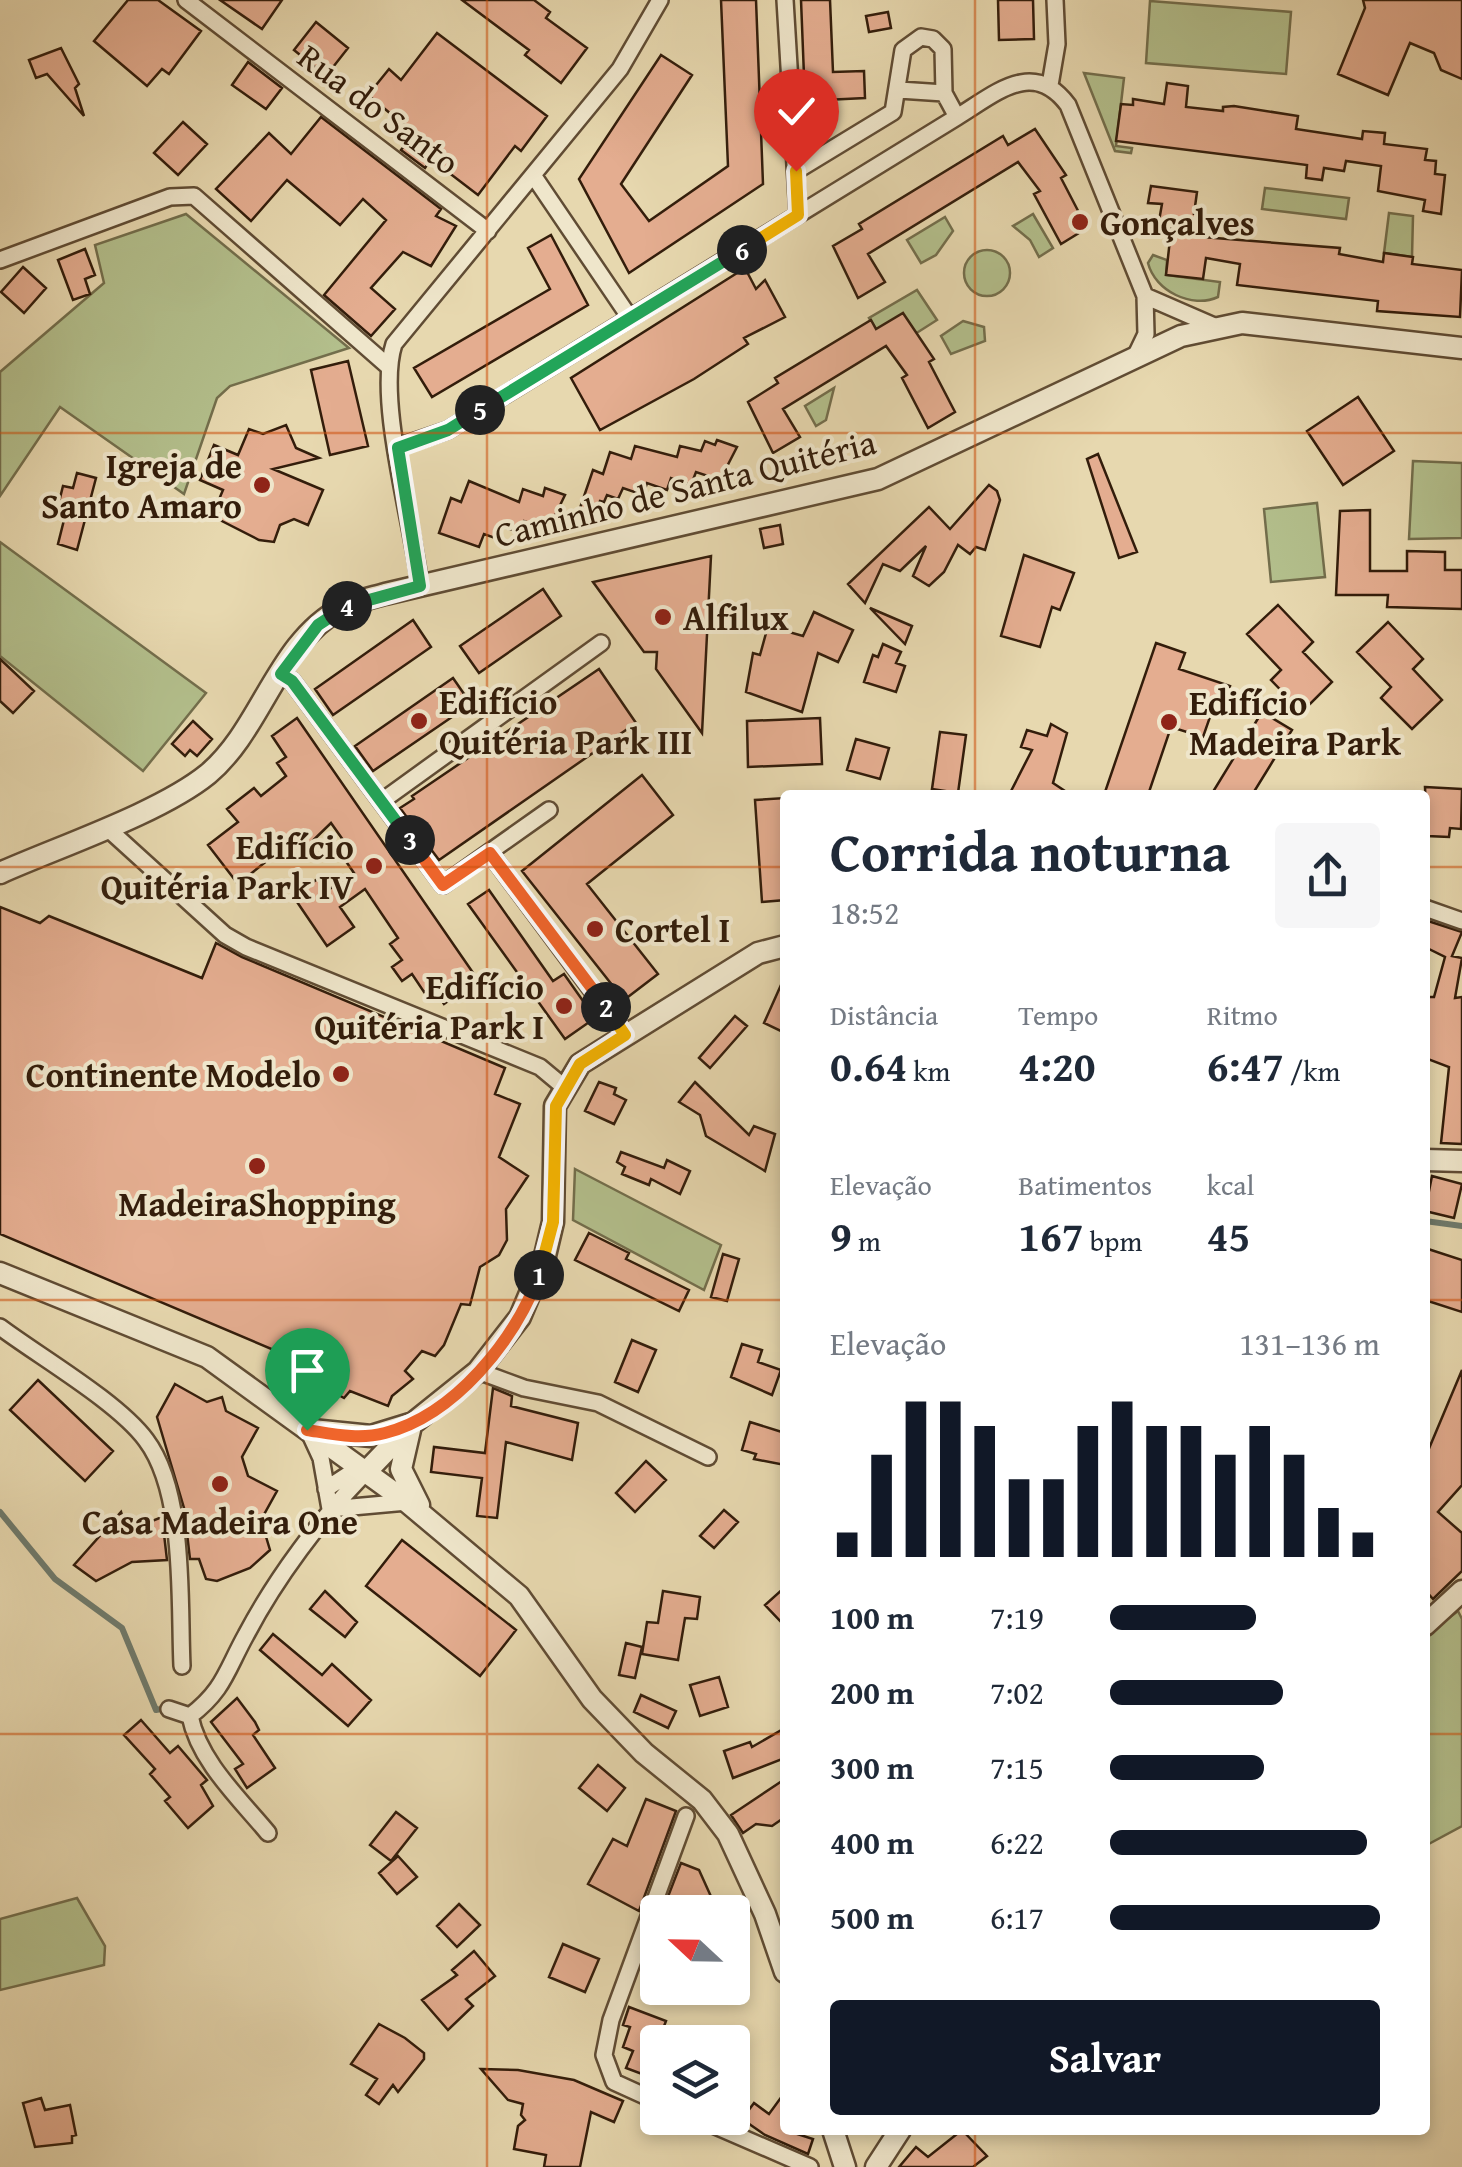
<!DOCTYPE html>
<html lang="pt">
<head>
<meta charset="utf-8">
<style>
  body { margin:0; font-family:"Gentium Book Plus",serif; background:#f6f6f7; color:#1f2937; height:100vh; display:flex; flex-direction:column; font-size:38px; white-space:nowrap }
  * { box-sizing:border-box; margin:0 }
  p { font-size:32px; color:#747a83 }
  .icon { flex:none; width:55px; height:55px; fill:none; stroke:currentColor; stroke-width:2; stroke-linecap:round; stroke-linejoin:round }
  .map { position:relative; flex:1; overflow:hidden }
  .panel { position:absolute; left:780px; top:790px; width:650px; height:1345px; display:flex; flex-direction:column; background:#fff; border-radius:10px; box-shadow:0 5px 15px #0003 }
  .panel>* { flex:none }
  .needle { width:65px; rotate:292deg }
  .controls { position:absolute; left:640px; top:1895px; display:grid; gap:20px }
  .controls a { display:grid; place-items:center; width:110px; height:110px; border-radius:10px; background:#fff; box-shadow:0 5px 15px #0003; font-size:50px }
  .pin { position:absolute; display:grid; place-items:center; width:85px; height:85px; color:#fff; margin:-102px -42px; border-radius:50% 50% 50% 0; rotate:-45deg; box-shadow:0 0 10px #0007 }
  .pin .icon { rotate:45deg }
  .km { position:absolute; width:50px; height:50px; margin:-25px; border-radius:50%; background:#222; color:#fff; font-size:28px; line-height:50px; text-align:center }
  .round { display:grid; place-items:center; flex:none; width:105px; height:105px; border-radius:10px; background:#f6f6f7 }
  .headline { display:flex; align-items:center; justify-content:space-between; height:170px; padding:0 50px }
  h1 { font-size:55px; font-weight:700; line-height:75px }
  .metrics { display:grid; grid-template-columns:repeat(3,1fr); gap:15px; height:170px; padding:10px 50px }
  .metrics div { display:grid; align-content:center }
  .metrics b { font-size:42px; font-weight:700 }
  .metrics small { font-size:28px; font-weight:400 }
  .metrics p { font-size:28px }
  .chart { height:280px; padding:20px 50px }
  .chart p { display:flex; justify-content:space-between }
  .chart svg { width:100%; height:180px; margin-top:10px; stroke:#111827; stroke-width:6 }
  .primary-button { display:flex; gap:20px; margin-top:auto; padding:20px 50px }
  .primary-button a { flex:1; height:115px; border-radius:10px; background:#111827; color:#fff; font-size:40px; font-weight:700; line-height:115px; text-align:center }
  ul { padding:0 50px; list-style:none; font-size:32px }
  li { display:grid; grid-template-columns:160px 120px 1fr; align-items:center; height:75px }
  li i { height:25px; border-radius:12px; background:#111827 }
  .map>svg:first-child { display:block }
  .green { fill:#b3bf8c; stroke:#736e4c; stroke-width:2.5 }
  .lines { fill:none; stroke-linecap:round; stroke-linejoin:round }
  .stream { stroke:#6f7b6d; stroke-width:6 }
  .building { fill:#e4ad90; stroke:#331d0b; stroke-width:2.5 }
  .minor-casing { stroke:#604c34; stroke-width:20 }
  .tertiary-casing { stroke:#604c34; stroke-width:25 }
  .minor { stroke:#efe6cb; stroke-width:15 }
  .tertiary { stroke:#efe6cb; stroke-width:20 }
  .split-1-casing { stroke:#fff; stroke-width:20 }
  .split-2-casing { stroke:#fff; stroke-width:20 }
  .split-3-casing { stroke:#fff; stroke-width:20 }
  .split-4-casing { stroke:#fff; stroke-width:20 }
  .split-5-casing { stroke:#fff; stroke-width:20 }
  .split-6-casing { stroke:#fff; stroke-width:20 }
  .split-7-casing { stroke:#fff; stroke-width:20 }
  .split-1 { stroke:#f0652b; stroke-width:12 }
  .split-2 { stroke:#f5b400; stroke-width:12 }
  .split-3 { stroke:#f0652b; stroke-width:12 }
  .split-4 { stroke:#22a559; stroke-width:12 }
  .split-5 { stroke:#22a559; stroke-width:12 }
  .split-6 { stroke:#22a559; stroke-width:12 }
  .split-7 { stroke:#f5b400; stroke-width:12 }
  .grid { fill:none; stroke:#cd500c; stroke-width:2.5; stroke-opacity:0.55 }
  .poi-dot { fill:#8f2418; stroke:#efe6cb; stroke-width:4 }
  .labels { text-anchor:middle; dominant-baseline:central; stroke-width:8; stroke-linejoin:round; paint-order:stroke }
  .street-label { font-size:35px; fill:#331d0b; stroke:#efe6cb }
  .poi-label { font-size:35px; font-weight:bold; fill:#331d0b; stroke:#efe6cb; text-anchor:start }
</style>
</head>
<body>
<div class="map">
<svg width="1462" height="2167" viewBox="0 0 1462 2167">
  <rect width="100%" height="100%" fill="#e7d8af"/>
  <filter id="stains"><feTurbulence type="fractalNoise" baseFrequency=".002" numOctaves="4"/><feColorMatrix values="0 0 0 0 .2 0 0 0 0 .09 0 0 0 0 .02 0 0 0 .5 -.17"/></filter>
  <radialGradient id="worn" r=".72"><stop offset=".6" stop-color="#630" stop-opacity="0"/><stop offset="1" stop-color="#630" stop-opacity=".3"/></radialGradient>
  <path class="green" d="M1150,1L1291,12L1286,74L1146,63Z
    M1084,73L1124,78L1116,146L1132,148L1131,153L1115,151Z
    M1265,188L1349,198L1346,219L1262,209Z
    M1389,213L1413,216L1412,257L1384,253Z
    M186,214L349,348L230,386L217,398L184,494L60,407L0,496V372L104,283L95,245Z
    M1033,214L1053,248L1039,257L1030,240L1013,226Z
    M945,217L953,231L936,255L921,263L907,240Z
    M964 273a23 23 0 1 1 46 0a23 23 0 1 1-46 0Z
    M1153,255L1167,260L1166,275L1220,282L1218,297C1192,309 1155,291 1148,263Z
    M917,290L937,320L915,334L876,329L869,318Z
    M963,321L984,327L985,341L951,354L941,336Z
    M834,388L826,420L816,426L805,406Z
    M1413,461L1462,463V538L1409,539Z
    M1317,503L1325,577L1271,582L1264,509Z
    M0,542L206,693L143,771L0,656Z
    M575,1169L721,1245L704,1290L573,1220Z
    M1458,1611L1462,1619V1826L1425,1846V1636Z
    M77,1898L105,1946L104,1965L0,1990V1919Z"/>
  <g class="lines">
    <path class="stream" d="M1425,1221L1462,1226
      M0,1512L55,1579L122,1628L156,1710L166,1708"/>
  </g>
  <path class="building" d="M128,0H158L201,31L169,74L162,69L147,86L94,41Z
    M220,0H282L262,29Z
    M462,0H534L550,12L546,18L587,48L561,83L525,55L529,50Z
    M721,0H756L763,184L629,273L579,179L661,55L692,75L621,184L649,221L728,166Z
    M801,0H830L833,72L864,71L865,98L805,101Z
    M998,0H1033L1034,39L999,40Z
    M1363,0H1462V79L1441,70L1434,53L1410,43L1388,95L1338,74L1365,8Z
    M888,12L891,28L869,32L866,16Z
    M316,22L348,48L326,76L294,50Z
    M437,33L547,116L521,151L515,146L478,195L431,159L425,168L401,150L414,133L368,95L389,69L401,80Z
    M61,48L79,84L75,88L84,116L47,74L36,78L29,60Z
    M248,62L282,88L266,109L232,85Z
    M1167,83L1188,86L1186,107L1223,111V107L1234,106L1298,116L1296,129L1362,139L1363,131L1385,133L1384,144L1427,149L1425,160L1436,161L1435,174L1445,175L1441,214L1423,211L1425,200L1378,191L1381,166L1346,161L1344,171L1324,168L1322,180L1306,178L1307,165L1116,141L1121,104L1133,105V99L1164,104Z
    M321,117L441,209L436,216L456,226L431,266L403,252L371,288L395,309L371,336L324,295L386,220L363,199L340,225L287,180L251,221L216,189L269,133L291,154Z
    M183,122L207,144L178,175L154,153Z
    M1035,129L1066,175L1061,178L1087,228L1061,244L1034,194L1040,191L1018,162L868,254L885,282L858,298L833,246L862,229L859,224L1003,136L1008,145Z
    M1151,186L1197,192L1194,214L1203,215V237L1340,248L1339,254L1383,262L1384,253L1413,257L1412,264L1462,270L1460,317L1377,311L1378,301L1237,285L1240,264L1206,258L1203,279L1166,275L1172,222L1159,221L1162,204L1148,203Z
    M551,235L588,305L432,397L414,368L550,289L528,248Z
    M85,249L95,275L85,279L90,294L73,300L58,260Z
    M23,267L46,288L24,313L1,292Z
    M745,268L756,289L765,280L785,317L744,338L748,344L694,379L600,430L571,378Z
    M903,313L934,359L929,362L955,412L928,428L902,378L907,375L886,346L783,409L800,437L773,453L748,402L778,383L775,378L871,320L876,329Z
    M348,361L368,446L330,455L311,370Z
    M1358,397L1394,451L1343,485L1307,431Z
    M286,425L296,448L319,458L273,469L323,490L308,525L294,519L280,525L274,542L259,540L212,516L223,490L200,480L214,445L238,455L249,429L263,434Z
    M717,440L737,447L720,480L696,472L691,485L671,478L667,490L647,483L643,495L623,488L618,499L607,495L604,502L600,501L595,513L580,508L593,470L603,474L610,452L631,459L635,446L677,457L680,446L701,451L705,441L715,445Z
    M1098,454L1137,552L1119,558L1087,459Z
    M77,473L96,478L77,550L58,544L66,512L57,510L63,486L73,488Z
    M469,481L519,502L523,489L543,496L545,488L565,495L548,530L524,521L519,532L500,526L495,538L484,534L479,547L439,533L451,498L461,502Z
    M989,485L997,491L1000,500L985,550L976,547L970,554L958,545L944,572L929,586L913,576L926,546L900,571L883,564L865,603L848,584L929,507L950,529Z
    M1370,510V571H1407V551L1445,552V570H1462V609L1387,607L1388,595H1336L1340,511Z
    M780,525L783,544L764,548L760,529Z
    M1024,555L1074,573L1060,610L1052,607L1040,647L1001,636Z
    M711,556L702,733L656,669L657,652H644L593,582Z
    M543,589L561,616L479,673L460,646Z
    M1278,605L1313,642L1303,652L1332,682L1302,712L1271,680L1281,670L1247,634Z
    M870,608L912,626L905,644Z
    M814,612L853,630L838,662L818,653L802,712L746,692L753,653L760,655L768,626L803,636Z
    M413,620L431,647L333,715L315,689Z
    M1388,622L1423,659L1413,669L1442,700L1412,729L1381,698L1391,687L1357,652Z
    M1156,643L1185,653L1179,669L1230,686L1220,717L1211,714L1203,737L1171,727L1148,795H1104Z
    M883,644L901,652L896,663L905,666L896,692L864,682L873,655L878,657Z
    M0,659L34,691L13,713L0,701Z
    M599,669L636,723L439,860L400,808L414,799L412,796Z
    M453,678L471,704L373,771L355,746Z
    M1262,712L1292,730L1252,795H1211Z
    M297,718L478,980L444,1004L432,986L424,992L412,974L402,981L392,967L402,960L390,944L398,938L365,889L340,907L354,927L327,946L293,896L319,878L328,890L354,873L345,860L353,854L331,823L297,856L288,844L238,884L208,845L238,822L227,809L254,788L261,796L286,776L277,763L286,757L272,736Z
    M820,718L822,764L748,767L747,721Z
    M193,721L212,739L197,756L190,750L185,756L172,744Z
    M1051,724L1067,733L1053,783L1071,795H1009L1032,750L1021,747L1027,730L1047,736Z
    M940,732L966,735L958,793L932,789Z
    M856,739L889,748L880,779L847,770Z
    M642,775L673,815L587,884L658,974L624,1000L522,871Z
    M1425,787L1462,789L1461,829L1450,828L1449,837L1427,836Z
    M785,798V900L762,902L755,800Z
    M489,890L553,981L564,974L595,1018L565,1039L468,904Z
    M0,907L40,923L49,916L202,978L216,943L242,957L505,1068L495,1094L520,1104L499,1157L528,1176L506,1209L507,1240L499,1255L480,1267L470,1305L461,1304L444,1345L435,1356L422,1351L405,1371L413,1379L392,1396L388,1406L350,1391L344,1398L294,1370L300,1361L0,1234Z
    M1425,920L1462,932L1452,956L1462,958L1455,998L1462,997V1144L1441,1143L1449,1067L1425,1058V997H1434L1445,957L1425,947Z
    M785,976V1033L764,1023Z
    M735,1016L747,1026L710,1068L699,1058Z
    M599,1082L616,1088L614,1094L626,1100L614,1124L585,1111Z
    M695,1082L749,1135L754,1126L775,1134L765,1171L706,1136L700,1115L679,1102Z
    M621,1152L664,1168L667,1160L690,1171L680,1194L651,1179L649,1185L622,1174L625,1167L617,1162Z
    M1432,1176L1462,1184L1454,1218L1425,1211Z
    M589,1233L629,1253L626,1259L689,1290L679,1311L575,1260Z
    M1425,1248L1462,1260V1312L1425,1300Z
    M723,1254L739,1259L727,1301L711,1297Z
    M632,1340L656,1350L638,1392L615,1382Z
    M742,1344L762,1350L758,1362L781,1370L772,1395L731,1377Z
    M1462,1370V1485L1438,1512L1462,1533V1571L1433,1599L1425,1590V1458Z
    M38,1380L113,1451L85,1481L10,1410Z
    M175,1384L207,1402L222,1397L226,1411L258,1428L242,1457L248,1476L277,1491L261,1520L270,1550L250,1568L217,1581L206,1579L199,1559H190L184,1508L157,1417Z
    M493,1388L512,1396L511,1406L578,1423L572,1460L506,1442L497,1518L477,1516L482,1478L431,1472L434,1447L485,1453Z
    M750,1422L785,1433V1465L754,1459L756,1454L742,1450Z
    M646,1461L666,1480L635,1512L616,1493Z
    M724,1510L738,1522L714,1548L700,1536Z
    M121,1512L127,1531L162,1517L167,1560L132,1562L96,1581L74,1565Z
    M402,1540L516,1630L480,1676L366,1586Z
    M785,1587V1626L765,1605Z
    M325,1591L357,1622L345,1637L310,1609Z
    M663,1591L700,1597L697,1619L685,1618L678,1660L642,1654L647,1622L658,1623Z
    M273,1634L322,1675L332,1664L371,1700L348,1726L260,1650Z
    M626,1643L642,1647L635,1678L619,1675Z
    M719,1677L728,1707L700,1716L690,1685Z
    M641,1695L676,1711L668,1728L634,1712Z
    M237,1698L255,1722L259,1730L253,1735L275,1768L247,1788L235,1769L243,1764L211,1722Z
    M141,1720L170,1753L178,1746L207,1780L201,1785L213,1806L188,1828L165,1801L170,1797L150,1774L155,1769L124,1735Z
    M785,1728V1758L733,1778L724,1751L750,1742L752,1747Z
    M598,1765L625,1788L607,1811L579,1788Z
    M785,1779V1817L772,1826L756,1824L743,1833L731,1815Z
    M646,1799L676,1811L639,1911L588,1884L613,1839L627,1846Z
    M396,1812L417,1828L391,1861L370,1845Z
    M398,1856L417,1877L397,1894L379,1873Z
    M681,1863L699,1870L718,1912H662Z
    M459,1904L480,1925L457,1947L437,1926Z
    M563,1944L599,1959L585,1992L549,1977Z
    M474,1951L495,1976L466,1999L473,2006L448,2030L422,2000L457,1975L452,1970Z
    M629,2007L666,2021L658,2042V2080L626,2068L633,2051L623,2047L630,2027L623,2025Z
    M379,2024L405,2038L424,2053V2059L398,2092L393,2085L379,2104L366,2095L377,2079L351,2064Z
    M481,2069L518,2070L574,2080L623,2101L614,2122L591,2112L580,2167H544L546,2155L514,2149L518,2126L525,2120L521,2115L523,2104L508,2100Z
    M785,2092V2130L813,2139L808,2154L765,2135L742,2119L754,2103L769,2114Z
    M41,2098L45,2110L70,2105L76,2135L72,2136V2143L35,2147L23,2103Z
    M962,2130L987,2156L973,2167H899L916,2147L928,2157Z"/>
  <g class="lines">
    <defs>
      <path id="minor" d="M186,0L488,231
        M785,0L798,215
        M1050,85L1057,44L1055,0
        M899,90L944,93
        M796,171L893,112L903,50L921,37L933,39L943,49L944,93L957,117
        M533,175L630,318
        M0,260L170,197L194,196L389,367
        M1145,296L1214,326
        M398,447L448,430L957,117C995,94 1033,58 1068,105L1145,296L1146,334L1135,357
        M420,586C413,524 376,399 394,344L620,69L660,0
        M281,674L292,681L443,885L549,810
        M382,801L601,643
        M106,827L225,935L246,947L540,1067L564,1087
        M490,853L625,1035
        M1425,908L1462,921
        M0,1327C40,1357 118,1402 146,1440C186,1493 179,1603 182,1666
        M478,1371L524,1388L598,1403L708,1457
        M309,1432L321,1458L330,1509
        M326,1489L349,1474L365,1473
        M330,1509L407,1502
        M169,1709L190,1716
        M268,1833C239,1798 199,1761 190,1716C224,1690 226,1671 246,1635C276,1578 320,1519 365,1473
        M658,2102L614,2082L604,2055L611,2020L686,1816
        M697,2118L810,2167"/>
      <path id="tertiary" d="M0,873C58,847 160,813 208,774C262,729 277,642 342,608C354,601 371,598 385,594L878,479L1181,336L1242,323L1462,348
        M1425,1160L1462,1161
        M0,1273L207,1357L407,1502L519,1596L592,1699L644,1753L702,1800L728,1834L765,1914L785,1972
        M312,1430L371,1436L410,1424
        M410,1430L401,1469L419,1505
        M365,1473L412,1424L478,1371L520,1317L544,1260L553,1222L555,1106L580,1064L758,953L785,946
        M1425,1625L1462,1591
        M833,2130L845,2167
        M876,2167L900,2130"/>
    </defs>
    <use href="#minor" class="minor-casing"/>
    <use href="#tertiary" class="tertiary-casing"/>
    <use href="#minor" class="minor"/>
    <use href="#tertiary" class="tertiary"/>
  </g>
  <g class="lines">
    <defs>
      <path id="split-1" d="M307,1430C333,1434 359,1440 385,1433C455,1415 515,1340 539,1275"/>
      <path id="split-2" d="M539,1275L553,1222L556,1106L580,1064L625,1035L606,1007"/>
      <path id="split-3" d="M410,840L443,885L490,853L606,1007"/>
      <path id="split-4" d="M347,606L318,625L281,674L292,681L410,840"/>
      <path id="split-5" d="M347,606L420,586L398,448L448,430L480,410"/>
      <path id="split-6" d="M480,410L742,250"/>
      <path id="split-7" d="M742,250L798,215L796,171"/>
    </defs>
    <use href="#split-1" class="split-1-casing"/>
    <use href="#split-2" class="split-2-casing"/>
    <use href="#split-3" class="split-3-casing"/>
    <use href="#split-4" class="split-4-casing"/>
    <use href="#split-5" class="split-5-casing"/>
    <use href="#split-6" class="split-6-casing"/>
    <use href="#split-7" class="split-7-casing"/>
    <use href="#split-1" class="split-1"/>
    <use href="#split-2" class="split-2"/>
    <use href="#split-3" class="split-3"/>
    <use href="#split-4" class="split-4"/>
    <use href="#split-5" class="split-5"/>
    <use href="#split-6" class="split-6"/>
    <use href="#split-7" class="split-7"/>
  </g>
  <path class="grid" d="M487,0V2167M975,0V795M0,433H1462M0,867H785M1425,867H1462M0,1300H785M1425,1300H1462M0,1734H785M1425,1734H1462M975,2130V2167"/>
  <g class="poi-dot">
    <circle cx="1080" cy="222" r="10"/>
    <circle cx="262" cy="485" r="10"/>
    <circle cx="663" cy="617" r="10"/>
    <circle cx="419" cy="721" r="10"/>
    <circle cx="1169" cy="722" r="10"/>
    <circle cx="374" cy="866" r="10"/>
    <circle cx="595" cy="929" r="10"/>
    <circle cx="564" cy="1006" r="10"/>
    <circle cx="341" cy="1074" r="10"/>
    <circle cx="257" cy="1166" r="10"/>
    <circle cx="220" cy="1484" r="10"/>
  </g>
  <g class="labels">
    <g class="street-label">
      <text transform="translate(379 109) rotate(37)">Rua do Santo</text>
      <text transform="translate(685 488) rotate(-14)">Caminho de Santa Quitéria</text>
    </g>
    <g class="poi-label">
      <text x="1100" y="222">Gonçalves</text>
      <text x="242" y="465" text-anchor="end">Igreja de<tspan x="242" dy="40">Santo Amaro</tspan></text>
      <text x="683" y="617">Alfilux</text>
      <text x="439" y="701">Edifício<tspan x="439" dy="40">Quitéria Park III</tspan></text>
      <text x="1189" y="702">Edifício<tspan x="1189" dy="40">Madeira Park</tspan></text>
      <text x="354" y="846" text-anchor="end">Edifício<tspan x="354" dy="40">Quitéria Park IV</tspan></text>
      <text x="615" y="929">Cortel I</text>
      <text x="544" y="986" text-anchor="end">Edifício<tspan x="544" dy="40">Quitéria Park I</tspan></text>
      <text x="321" y="1074" text-anchor="end">Continente Modelo</text>
      <text x="257" y="1203" text-anchor="middle">MadeiraShopping</text>
      <text x="220" y="1521" text-anchor="middle">Casa Madeira One</text>
    </g>
  </g>
  <rect width="100%" height="100%" filter="url(#stains)"/>
  <rect width="100%" height="100%" fill="url(#worn)"/>
</svg>
<div class="controls">
<a><svg class="needle" viewBox="-14 -14 28 28"><path d="M0-13l5 13h-10z" fill="#e53935"/><path d="M0 13l5-13h-10z" fill="#747a83"/></svg></a>
<a><svg class="icon" aria-label="layers" viewBox="0 0 24 24"><path d="M12 4l9 5-9 5-9-5zM3 14l9 5 9-5"/></svg></a>
</div>
<div class="pin" style="left:307px;top:1430px;background:#1e9e55"><svg class="icon" aria-label="arrive" viewBox="0 0 24 24"><path d="M6 21V4h12l-3 4 3 4H6"/></svg></div>
<div class="pin" style="left:796px;top:171px;background:#d93025"><svg class="icon" aria-label="check" viewBox="0 0 24 24"><path d="M5 12l5 5 9-10"/></svg></div>
<b class="km" style="left:539px;top:1275px">1</b>
<b class="km" style="left:606px;top:1007px">2</b>
<b class="km" style="left:410px;top:840px">3</b>
<b class="km" style="left:347px;top:606px">4</b>
<b class="km" style="left:480px;top:410px">5</b>
<b class="km" style="left:742px;top:250px">6</b>
<section class="panel">
<div class="headline"><div><h1>Corrida noturna</h1><p>18:52</p></div><a class="round"><svg class="icon" aria-label="share" viewBox="0 0 24 24"><path d="M12 15V3M7 8l5-5 5 5M5 13v7h14v-7"/></svg></a></div>
<div class="metrics">
<div><p>Distância</p><b>0.64<small> km</small></b></div>
<div><p>Tempo</p><b>4:20</b></div>
<div><p>Ritmo</p><b>6:47<small> /km</small></b></div>
</div>
<div class="metrics">
<div><p>Elevação</p><b>9<small> m</small></b></div>
<div><p>Batimentos</p><b>167<small> bpm</small></b></div>
<div><p>kcal</p><b>45</b></div>
</div>
<div class="chart"><p><span>Elevação</span>131–136 m</p>
<svg viewBox="0 0 160 44" preserveAspectRatio="none"><path d="M5 44V38M15 44V19M25 44V6M35 44V6M45 44V12M55 44V25M65 44V25M75 44V12M85 44V6M95 44V12M105 44V12M115 44V19M125 44V12M135 44V19M145 44V32M155 44V38"/></svg>
</div>
<ul>
<li><b>100 m</b>7:19<i style="width:54%"></i></li>
<li><b>200 m</b>7:02<i style="width:64%"></i></li>
<li><b>300 m</b>7:15<i style="width:57%"></i></li>
<li><b>400 m</b>6:22<i style="width:95%"></i></li>
<li><b>500 m</b>6:17<i style="width:100%"></i></li>
</ul>
<div class="primary-button"><a>Salvar</a></div>
</section>
</div>
</body>
</html>
